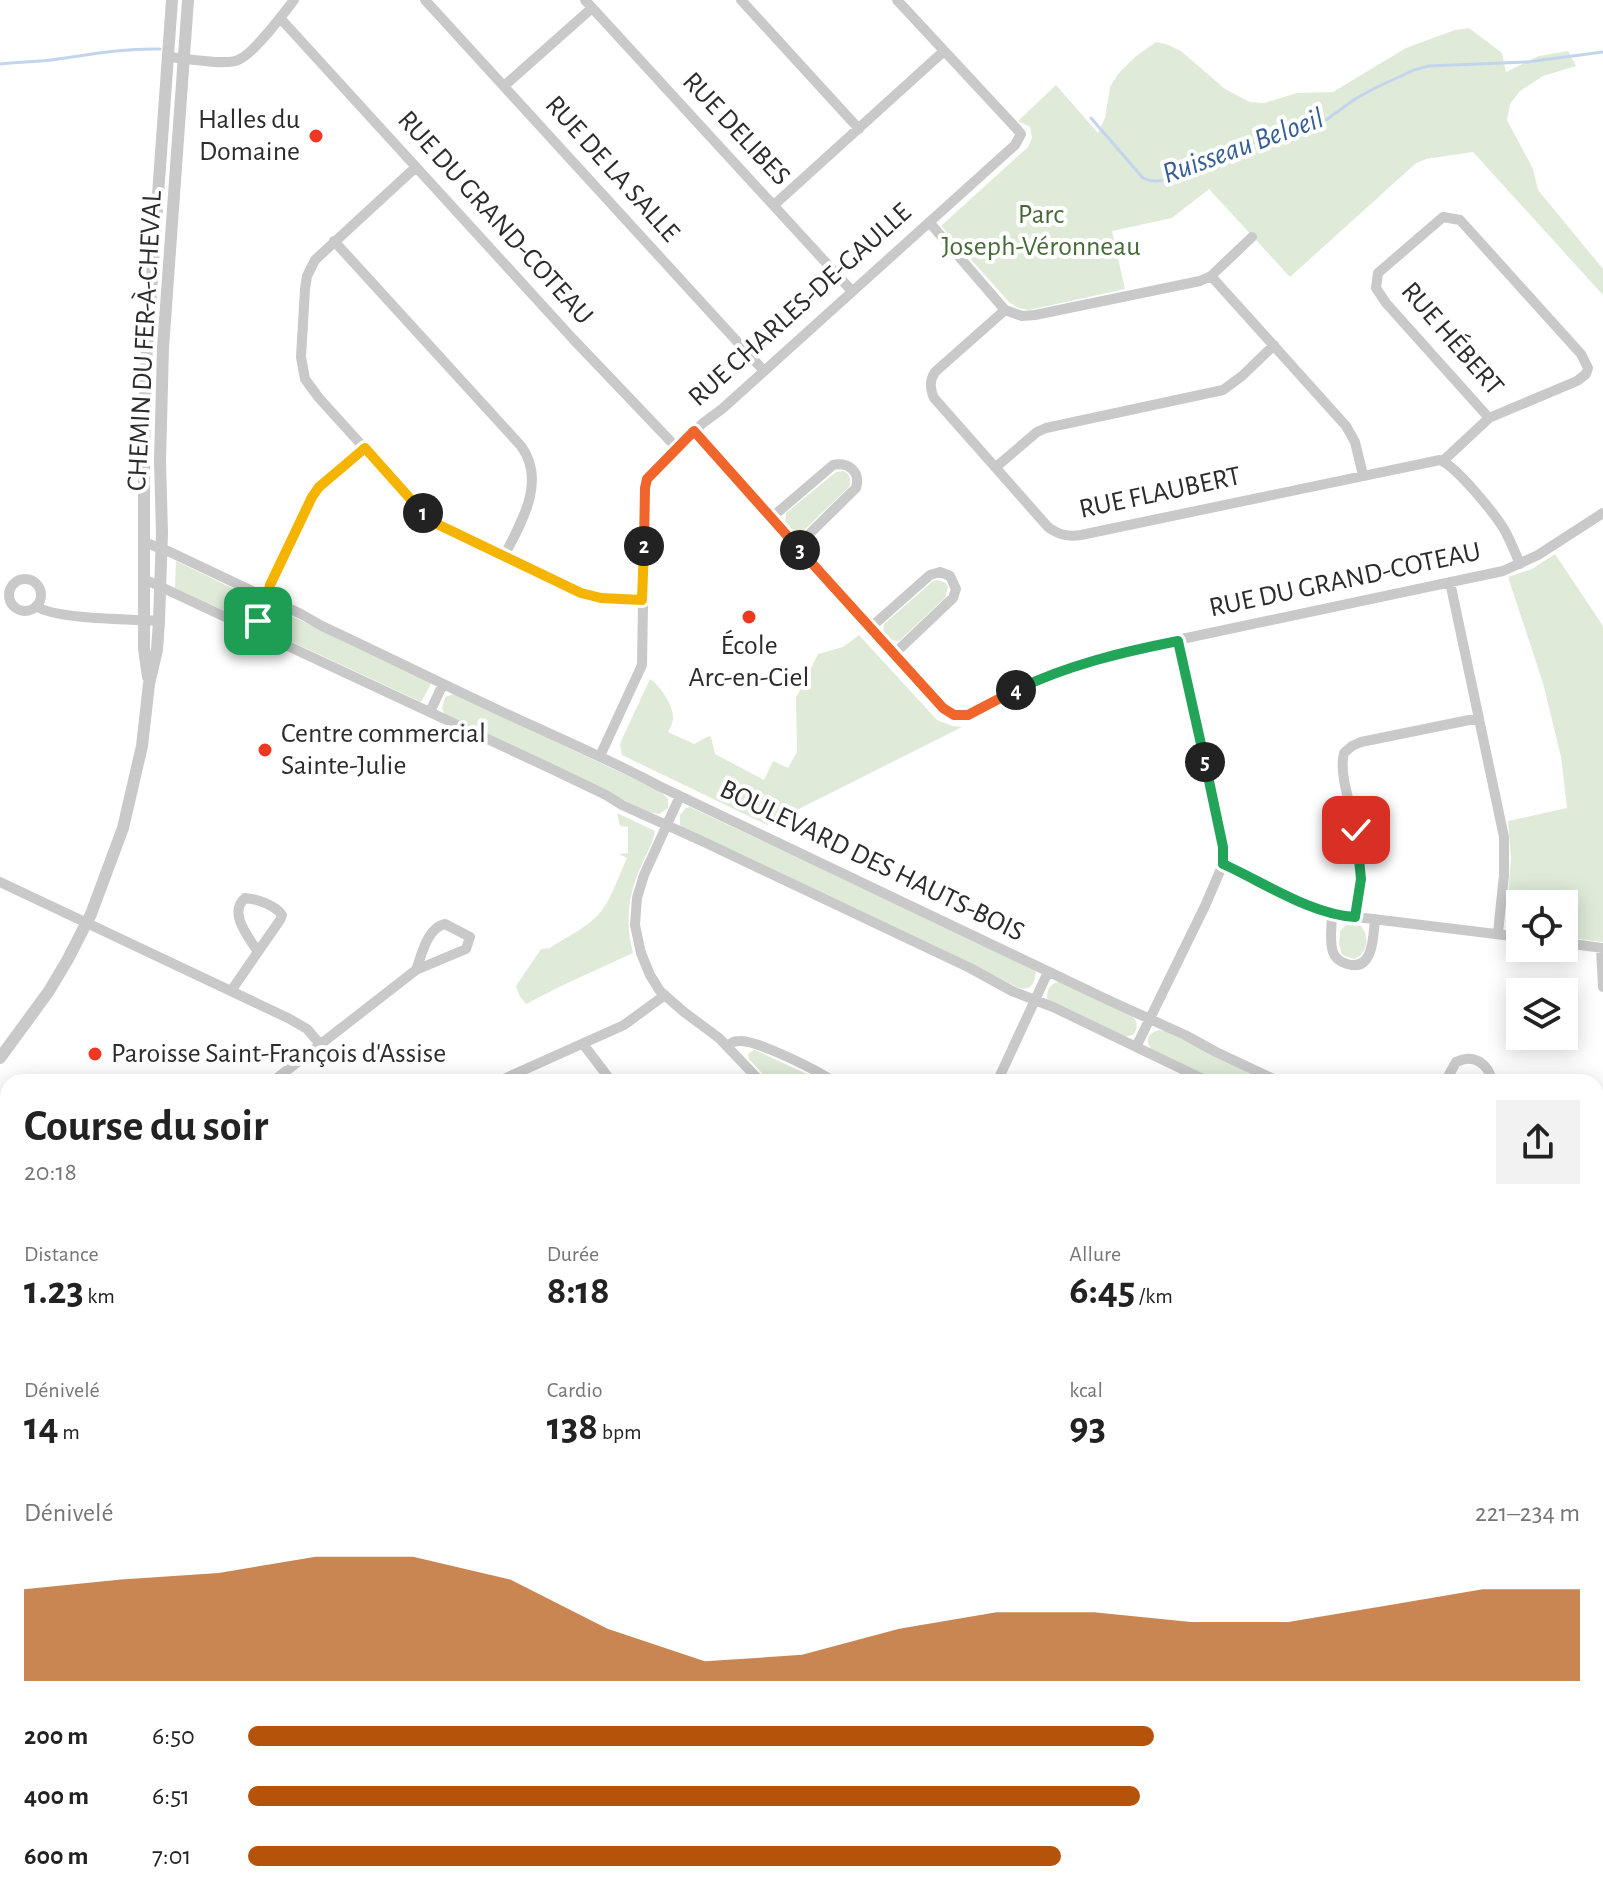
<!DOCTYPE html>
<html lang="fr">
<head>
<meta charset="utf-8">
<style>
  body { margin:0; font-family:"Alegreya Sans",sans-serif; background:#f2f2f2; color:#222; height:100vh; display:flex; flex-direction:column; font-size:30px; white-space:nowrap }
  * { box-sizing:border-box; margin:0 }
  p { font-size:26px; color:#767676 }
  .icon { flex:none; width:44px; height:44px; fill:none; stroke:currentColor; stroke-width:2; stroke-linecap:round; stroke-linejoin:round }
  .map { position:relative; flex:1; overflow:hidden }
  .drawer { position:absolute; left:0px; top:1074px; width:1604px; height:828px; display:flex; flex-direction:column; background:#fff; border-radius:24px 24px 0 0; box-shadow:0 4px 20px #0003 }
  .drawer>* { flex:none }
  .tools { position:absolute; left:1506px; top:890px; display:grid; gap:16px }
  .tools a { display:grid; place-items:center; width:72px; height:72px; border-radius:0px; background:#fff; box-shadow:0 4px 20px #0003; font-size:40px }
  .pin { position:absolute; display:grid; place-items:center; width:68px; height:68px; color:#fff; margin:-34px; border-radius:16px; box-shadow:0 4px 12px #0006 }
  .km { position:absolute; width:40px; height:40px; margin:-20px; border-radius:50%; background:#222; color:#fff; font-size:22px; line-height:40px; text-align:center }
  .round { display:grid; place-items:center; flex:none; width:84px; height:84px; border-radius:0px; background:#f2f2f2 }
  .overview { display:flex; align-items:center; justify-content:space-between; height:136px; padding:0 24px }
  h1 { font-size:44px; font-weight:600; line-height:60px }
  .metrics { display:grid; grid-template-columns:repeat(3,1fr); gap:12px; height:136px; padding:8px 24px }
  .metrics div { display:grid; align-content:center }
  .metrics b { font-size:40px; font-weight:600 }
  .metrics small { font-size:22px; font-weight:400 }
  .metrics p { font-size:22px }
  .chart { height:224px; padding:16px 24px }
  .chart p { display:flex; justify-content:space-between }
  .chart svg { width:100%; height:144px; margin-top:8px; fill:#b45309; opacity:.7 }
  ul { padding:0 24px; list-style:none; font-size:26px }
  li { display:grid; grid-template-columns:128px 96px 1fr; align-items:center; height:60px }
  li i { height:20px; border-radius:10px; background:#b45309 }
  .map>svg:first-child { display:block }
  .green { fill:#dfebd8 }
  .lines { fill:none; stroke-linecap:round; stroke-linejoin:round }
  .stream { stroke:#c3d5ed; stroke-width:3 }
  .minor { stroke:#c9c9c9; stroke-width:10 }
  .tertiary { stroke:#c9c9c9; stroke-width:12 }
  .split-1-casing { stroke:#fff; stroke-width:16 }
  .split-2-casing { stroke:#fff; stroke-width:16 }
  .split-3-casing { stroke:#fff; stroke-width:16 }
  .split-4-casing { stroke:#fff; stroke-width:16 }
  .split-5-casing { stroke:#fff; stroke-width:16 }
  .split-6-casing { stroke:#fff; stroke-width:16 }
  .split-1 { stroke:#f5b400; stroke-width:10 }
  .split-2 { stroke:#f5b400; stroke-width:10 }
  .split-3 { stroke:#f0652b; stroke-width:10 }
  .split-4 { stroke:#f0652b; stroke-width:10 }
  .split-5 { stroke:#22a559; stroke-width:10 }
  .split-6 { stroke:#22a559; stroke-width:10 }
  .poi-dot { fill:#ef3822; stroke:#fff; stroke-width:3 }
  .labels { text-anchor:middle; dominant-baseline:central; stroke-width:8; stroke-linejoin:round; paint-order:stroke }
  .poi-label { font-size:28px; fill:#2c2c2c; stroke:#fff; text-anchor:start }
  .street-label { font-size:28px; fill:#2c2c2c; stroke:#fff }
  .park-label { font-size:28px; fill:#466a38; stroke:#fff }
  .water-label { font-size:30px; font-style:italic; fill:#365e93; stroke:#fff }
</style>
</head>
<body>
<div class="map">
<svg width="1603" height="1902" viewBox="0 0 1603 1902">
  <rect width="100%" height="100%" fill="#fff"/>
  <path class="green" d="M1469,28L1502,53L1506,72L1539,56L1568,51L1576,66L1543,76L1520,91L1510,104L1507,120L1533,169L1538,190L1603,269V295L1473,152L1426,159L1415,164L1290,277L1209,189L1172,218L1112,231L1125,289L1029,310L1018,308L1009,302L942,227V225L1028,147L1032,138L1030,127L1018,121L1056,85L1098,133L1105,118L1110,87L1118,74L1135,57L1156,42L1166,44L1181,51L1225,89L1250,102L1264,103L1297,93L1333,92L1406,48L1455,30Z
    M843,471C850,474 852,480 849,487L803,531L798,534L792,531L785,522L786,513L836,472Z
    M1555,554L1603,626V942L1564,937V904H1520V932L1511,929L1506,921L1511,858L1508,821L1567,808L1561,757L1543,683L1508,577L1532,569Z
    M176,561L253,598L257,607L252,616L247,618L236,616L175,588Z
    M937,580L946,583L948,588L945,598L899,641L889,640L883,631L884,624L933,581Z
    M281,611L429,682L431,684L421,702L273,633C265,626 265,618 274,612Z
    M859,635L937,720L953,726L962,727L767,825L622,755L620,744L622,739L650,679C660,685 675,708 673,720C672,724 670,728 668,732L694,744L709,736L711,737L715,754L764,780L773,761L788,768L797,752L796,698L818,654L843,647Z
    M454,694L660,791L668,799V808L659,814L649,812L448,717L444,713L442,708L445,697Z
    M690,807L1034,969L1036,973C1034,985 1030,992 1017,987L685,829L680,825V815L686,808Z
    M617,813L655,831C653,843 646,855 641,866C628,895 625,923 633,953L563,985L526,1004L519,995L516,986L541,949L550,948C565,938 592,925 602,910C613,895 619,875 627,858L619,854L628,853V827L620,826Z
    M1346,925L1361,926C1370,937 1368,953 1354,959L1342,955L1339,944L1340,931Z
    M1057,982H1062L1132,1016C1138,1022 1138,1029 1133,1035L1123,1037L1049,1001L1047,998C1047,989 1050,985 1057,982Z
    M1159,1030L1165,1031L1272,1082H1217L1153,1051C1144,1042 1147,1033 1159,1030Z
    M754,1050L757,1051L824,1082H770L749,1059L748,1054Z
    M8,1490V1798L0,1796V1494Z"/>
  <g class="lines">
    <path class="stream" d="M0,64C17,62 34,62 51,60C87,55 124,48 160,49
      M1091,118L1143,178C1154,183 1161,181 1172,178L1288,128L1326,120L1355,99L1373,89L1414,70L1429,66L1527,62L1603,52"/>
    <path class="minor" d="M425,0L764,371
      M585,0L852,291
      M741,0L859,129
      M280,18L573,339L677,448
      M168,57C184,58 225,66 238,60C254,54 283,14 294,0
      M504,86L592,8
      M416,167L315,260L307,276L305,289L301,357L305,379L319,398L425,515L437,524L590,597L642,600
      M774,205L944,51
      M929,222L1005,310L1022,316L1035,315L1200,281L1211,276L1252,237
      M334,241L521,446C547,481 521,523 504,556
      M1211,276L1346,426L1355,442L1363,475
      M1005,310L935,372C929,381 930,389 934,398L1048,527C1059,535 1068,537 1081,535L1440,460C1456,466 1494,513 1504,529C1510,540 1515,552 1520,564
      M694,431L923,687L950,713L960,716L968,715L1041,678L1082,663L1163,643L1503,571L1538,555L1603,513
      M1444,460L1489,418L1577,381L1586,374L1588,368L1581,354L1460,220L1443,217L1378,273L1376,288L1386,303L1489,418
      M996,467L1037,432L1046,428L1223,390L1242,376L1274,345
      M771,518L833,465C848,462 861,471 856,488L797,546
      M144,542L170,552L301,614L322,626C380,653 436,681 494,708C549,734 605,757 659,786L1108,1000L1185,1035L1216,1052L1280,1082
      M144,579L556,771L606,795L622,805L704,842L970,968L1012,991L1053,1007L1209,1082
      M9 595a16 16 0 1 1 32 0a16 16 0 1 1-32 0Z
      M1450,582L1504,837V875L1498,933
      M36,606C56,620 133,619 159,621
      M870,628L930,575L940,572L950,576L956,589L953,598L894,654
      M254,630L265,608L270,585L315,494L319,487L365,448
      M430,712L443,684
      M600,756L642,665L645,488L650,474L703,423L722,409L1015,145L1021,134L1016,128L897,0
      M680,796L644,875L637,898L635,925L641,953L650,975L660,991L684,1012L719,1038L761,1082
      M1223,864L1332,914L1520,937
      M0,882L288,1018L307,1029L320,1044
      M1332,914C1332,925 1329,941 1333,952C1335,958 1340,962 1347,964C1374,972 1373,936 1375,919
      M1355,917C1361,889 1362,862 1357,834C1353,812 1338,774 1344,753L1352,746L1361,742L1479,718
      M1564,943L1603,948
      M1601,948L1603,987
      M231,991L280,920L282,915C275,905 257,899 245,898C228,913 248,936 258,952
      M583,1044L612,1082
      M728,1046C733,1042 733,1041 740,1041C757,1040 819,1071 834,1082
      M1136,1047L1205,906L1223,864L1224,854L1178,641
      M272,1082L416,970L466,949L470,937L445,924C427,928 422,954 416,970
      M497,1082L624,1025L665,995
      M997,1082L1048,972
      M1445,1082L1456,1062C1474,1053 1489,1064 1492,1082
      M0,1124L8,1132
      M1596,1233L1603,1236
      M1596,1267L1603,1270
      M1596,1419L1603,1423
      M1596,1622L1603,1616
      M1596,1682L1603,1676
      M1596,1760L1603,1768
      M164,1894L169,1902
      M312,1894L319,1902
      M1355,1894L1362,1902
      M1530,1894L1535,1902
      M447,1902L456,1894
      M610,1902L612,1894
      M661,1902L671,1894
      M871,1902L879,1894
      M1081,1902L1090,1894
      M1284,1902L1293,1894"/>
    <path class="tertiary" d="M148,677L144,649V453L146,362L172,0
      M0,1058L49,991L68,959L91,914L123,828L142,746L149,684L157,650L159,621L162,533L160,461L163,348L188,0"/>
  </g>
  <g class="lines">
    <defs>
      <path id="split-1" d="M258,621L265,608L270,585L312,497L319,487L365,448L423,513"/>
      <path id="split-2" d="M423,513L437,524L581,593L601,598L642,600L644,546"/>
      <path id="split-3" d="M644,546L645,488L647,479L694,431L800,550"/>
      <path id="split-4" d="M800,550L943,708L954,715H968L1016,690"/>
      <path id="split-5" d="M1016,690C1068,665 1122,652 1178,641L1205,762"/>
      <path id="split-6" d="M1205,762L1223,847V864C1263,882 1312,915 1355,917L1361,879L1356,830"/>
    </defs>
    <use href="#split-1" class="split-1-casing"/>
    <use href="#split-2" class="split-2-casing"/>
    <use href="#split-3" class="split-3-casing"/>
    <use href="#split-4" class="split-4-casing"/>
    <use href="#split-5" class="split-5-casing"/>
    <use href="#split-6" class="split-6-casing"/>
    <use href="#split-1" class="split-1"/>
    <use href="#split-2" class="split-2"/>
    <use href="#split-3" class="split-3"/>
    <use href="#split-4" class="split-4"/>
    <use href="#split-5" class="split-5"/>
    <use href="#split-6" class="split-6"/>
  </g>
  <g class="poi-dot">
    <circle cx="316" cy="136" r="8"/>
    <circle cx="749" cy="617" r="8"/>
    <circle cx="265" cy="750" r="8"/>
    <circle cx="95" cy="1054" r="8"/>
  </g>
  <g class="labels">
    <g class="poi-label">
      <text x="300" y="120" text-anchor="end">Halles du<tspan x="300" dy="32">Domaine</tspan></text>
      <text x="749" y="646" text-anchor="middle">École<tspan x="749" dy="32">Arc-en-Ciel</tspan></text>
      <text x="281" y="734">Centre commercial<tspan x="281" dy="32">Sainte-Julie</tspan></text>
      <text x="111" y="1054">Paroisse Saint-François d'Assise</text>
    </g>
    <g class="street-label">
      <text transform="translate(736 129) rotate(47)">RUE DELIBES</text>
      <text transform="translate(612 169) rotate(48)">RUE DE LA SALLE</text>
      <text transform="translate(495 218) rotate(48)">RUE DU GRAND-COTEAU</text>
      <text transform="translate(800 305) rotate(-42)">RUE CHARLES-DE-GAULLE</text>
      <text transform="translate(1452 339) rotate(49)">RUE HÉBERT</text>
      <text transform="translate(145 341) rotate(-87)">CHEMIN DU FER-À-CHEVAL</text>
      <text transform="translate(1160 493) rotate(-12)">RUE FLAUBERT</text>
      <text transform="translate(1345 580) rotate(-12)">RUE DU GRAND-COTEAU</text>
      <text transform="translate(872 861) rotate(26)">BOULEVARD DES HAUTS-BOIS</text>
    </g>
    <g class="park-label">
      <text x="1041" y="215">Parc<tspan x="1041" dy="32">Joseph-Véronneau</tspan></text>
    </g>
    <g class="water-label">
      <text transform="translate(1243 146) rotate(-20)">Ruisseau Beloeil</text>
    </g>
  </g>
</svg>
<div class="tools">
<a><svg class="icon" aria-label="locate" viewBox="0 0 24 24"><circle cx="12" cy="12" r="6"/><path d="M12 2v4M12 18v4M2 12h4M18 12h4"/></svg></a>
<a><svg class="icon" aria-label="layers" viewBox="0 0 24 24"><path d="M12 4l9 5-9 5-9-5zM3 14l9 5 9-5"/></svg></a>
</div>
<div class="pin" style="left:258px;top:621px;background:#1e9e55"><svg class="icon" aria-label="arrive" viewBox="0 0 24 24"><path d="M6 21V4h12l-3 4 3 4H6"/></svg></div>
<div class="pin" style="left:1356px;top:830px;background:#d93025"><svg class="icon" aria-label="check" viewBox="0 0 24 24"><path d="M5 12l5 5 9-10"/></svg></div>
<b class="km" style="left:423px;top:513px">1</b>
<b class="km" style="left:644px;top:546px">2</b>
<b class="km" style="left:800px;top:550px">3</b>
<b class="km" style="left:1016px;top:690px">4</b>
<b class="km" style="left:1205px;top:762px">5</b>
<section class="drawer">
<div class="overview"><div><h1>Course du soir</h1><p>20:18</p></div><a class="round"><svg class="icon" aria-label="share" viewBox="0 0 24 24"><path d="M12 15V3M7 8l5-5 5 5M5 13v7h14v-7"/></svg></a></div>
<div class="metrics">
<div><p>Distance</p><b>1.23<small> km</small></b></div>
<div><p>Durée</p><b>8:18</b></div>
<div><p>Allure</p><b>6:45<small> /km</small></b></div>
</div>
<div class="metrics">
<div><p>Dénivelé</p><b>14<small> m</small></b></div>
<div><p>Cardio</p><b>138<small> bpm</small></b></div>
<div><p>kcal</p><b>93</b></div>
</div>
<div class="chart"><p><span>Dénivelé</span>221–234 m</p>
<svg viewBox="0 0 160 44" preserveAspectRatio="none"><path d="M0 44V16L10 13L20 11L30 6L40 6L50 13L60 28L70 38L80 36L90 28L100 23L110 23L120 26L130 26L140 21L150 16L160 16V44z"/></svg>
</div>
<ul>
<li><b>200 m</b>6:50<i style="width:68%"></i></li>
<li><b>400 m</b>6:51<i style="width:67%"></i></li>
<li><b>600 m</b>7:01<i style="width:61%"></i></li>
</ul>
</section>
</div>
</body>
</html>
